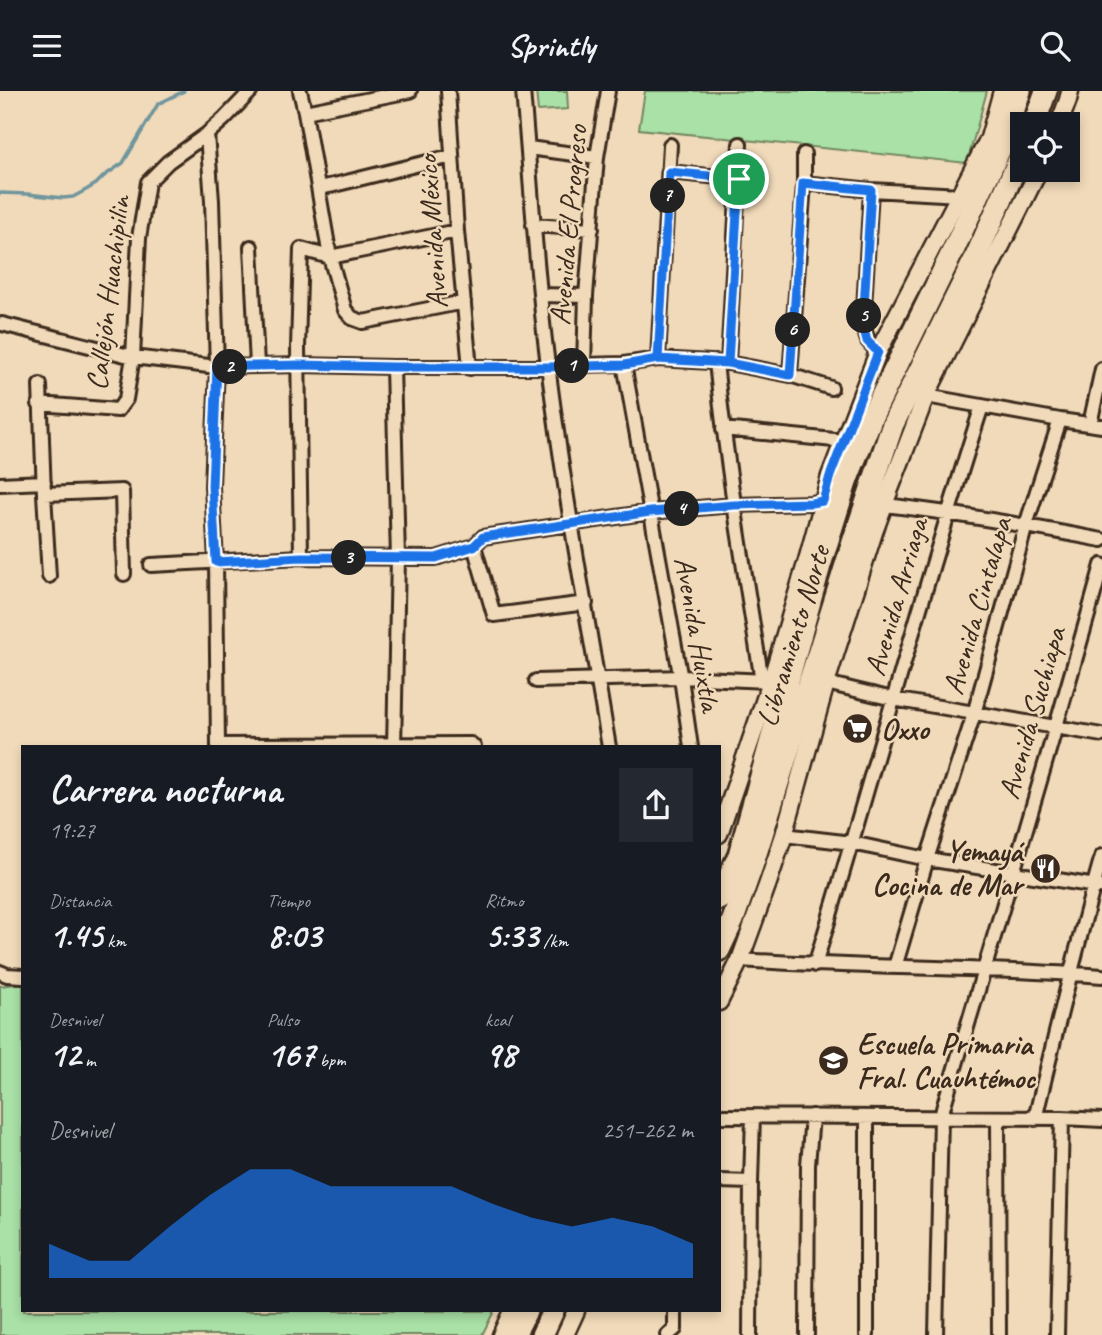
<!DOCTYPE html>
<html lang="es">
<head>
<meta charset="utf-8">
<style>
  body { margin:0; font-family:Caveat,sans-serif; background:#242831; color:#f1f3f6; height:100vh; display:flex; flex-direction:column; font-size:26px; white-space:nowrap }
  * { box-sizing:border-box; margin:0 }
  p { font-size:23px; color:#9ea1a6 }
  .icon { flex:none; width:38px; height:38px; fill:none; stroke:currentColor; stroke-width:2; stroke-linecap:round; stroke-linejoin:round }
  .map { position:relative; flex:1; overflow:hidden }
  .details { position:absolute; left:21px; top:654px; width:700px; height:567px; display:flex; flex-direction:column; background:#171b24; border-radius:0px; box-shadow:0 4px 10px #0003 }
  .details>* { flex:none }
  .fabs { position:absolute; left:1010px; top:21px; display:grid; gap:14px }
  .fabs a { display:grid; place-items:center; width:70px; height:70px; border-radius:0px; background:#171b24; box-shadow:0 4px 10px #0003; font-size:35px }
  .pin { position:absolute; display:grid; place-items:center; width:60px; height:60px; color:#fff; margin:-30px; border:4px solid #fff; border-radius:50%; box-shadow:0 2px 7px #0007 }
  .km { position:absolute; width:35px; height:35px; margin:-18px; border-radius:50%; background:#222; color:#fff; font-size:19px; line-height:35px; text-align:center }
  .round { display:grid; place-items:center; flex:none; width:74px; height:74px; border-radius:0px; background:#242831 }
  .head { display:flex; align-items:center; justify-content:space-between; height:119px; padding:0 28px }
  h1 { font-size:38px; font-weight:800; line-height:52px }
  .metrics { display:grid; grid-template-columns:repeat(3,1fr); gap:10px; height:119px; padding:7px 28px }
  .metrics div { display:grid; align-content:center }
  .metrics b { font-size:35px; font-weight:800 }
  .metrics small { font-size:19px; font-weight:400 }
  .metrics p { font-size:19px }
  .chart { height:196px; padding:14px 28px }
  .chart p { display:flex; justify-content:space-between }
  .chart svg { width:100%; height:126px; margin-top:7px; fill:#1a73e8; opacity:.7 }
  header { display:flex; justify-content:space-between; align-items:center; height:91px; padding:0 28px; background:#171b24; font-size:32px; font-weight:800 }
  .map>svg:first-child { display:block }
  .green { fill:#a9e1a6; stroke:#728662; stroke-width:2 }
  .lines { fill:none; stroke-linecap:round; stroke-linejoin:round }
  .stream { stroke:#6f959d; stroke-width:3.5 }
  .minor-casing { stroke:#3b2a1e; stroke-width:18 }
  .tertiary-casing { stroke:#3b2a1e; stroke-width:21 }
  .trunk-casing { stroke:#3b2a1e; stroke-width:26 }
  .minor { stroke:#f1dab9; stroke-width:12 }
  .tertiary { stroke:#f1dab9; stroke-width:16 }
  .trunk { stroke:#f1dab9; stroke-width:21 }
  .route-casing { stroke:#fff; stroke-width:14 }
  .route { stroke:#1a73e8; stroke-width:9 }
  .labels { text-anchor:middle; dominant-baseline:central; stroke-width:5; stroke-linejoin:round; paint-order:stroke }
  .street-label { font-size:30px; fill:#3b2a1e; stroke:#f1dab9 }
  .poi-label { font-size:30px; font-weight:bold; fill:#3b2a1e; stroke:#f1dab9; text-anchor:start }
</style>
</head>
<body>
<header><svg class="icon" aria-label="menu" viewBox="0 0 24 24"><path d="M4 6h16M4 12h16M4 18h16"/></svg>Sprintly<svg class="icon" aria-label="search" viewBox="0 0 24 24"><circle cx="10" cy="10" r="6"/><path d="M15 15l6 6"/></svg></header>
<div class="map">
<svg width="1102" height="1244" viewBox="0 0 1102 1244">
  <rect width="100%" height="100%" fill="#f1dab9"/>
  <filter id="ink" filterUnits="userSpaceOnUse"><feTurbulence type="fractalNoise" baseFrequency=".0143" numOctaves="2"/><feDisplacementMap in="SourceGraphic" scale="14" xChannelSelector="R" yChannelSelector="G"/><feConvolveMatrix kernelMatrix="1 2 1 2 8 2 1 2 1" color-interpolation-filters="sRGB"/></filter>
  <g filter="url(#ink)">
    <path class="green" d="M536,0H567L568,18L538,20Z
      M645,0H987L967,72L639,38Z
      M23,892V1220H494L482,1244H0V895Z"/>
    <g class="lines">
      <path class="stream" d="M0,102L27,103L63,107L73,106L86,99L96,93L104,85L123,72L158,13L184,0"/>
      <defs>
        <path id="minor" d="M300,0L305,21L330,166L345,219L352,227L363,231L464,211
          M448,0L457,140L470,277
          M523,0C531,92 536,183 548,274C564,402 588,529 609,656
          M305,21L410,0
          M207,43L212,110L217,276L212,395L216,471L218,656
          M528,57L597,66
          M669,81L739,88
          M804,92L871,99L960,104
          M318,97L334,94L452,65
          M871,99L863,234L868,250L878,261
          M533,134L592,138
          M251,156L257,274
          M540,204L586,205
          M2,233L133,266L217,276L300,274L393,276H548L584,274L624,273L658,268L728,272L790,284L831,297
          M658,268L670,54
          M716,271C727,378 745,484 762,590
          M728,272L740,53
          M624,273L682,594L691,656
          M584,274L586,205L597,66L608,0
          M393,276L398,467L394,656
          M790,284L804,92V63
          M40,294L44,403L49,485
          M926,305L1060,329L1102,335
          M39,313L118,319L126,308L133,266L139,147L148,91L168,71L207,43L224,28L251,0
          M1090,333L1102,278
          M723,338L844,350
          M0,393L44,391
          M44,403L122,400L124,483
          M884,414C958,422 1030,435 1102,449
          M474,455L494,524L586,512
          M301,466L298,256L301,158L330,166L457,140
          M151,474L301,466L436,467L474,455L483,446L489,445L650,421L734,414L811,412L823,410
          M536,590L681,586L767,590
          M826,592L893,608L1102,644
          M218,654L471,653L474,656
          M784,744L852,752L927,768L1102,796
          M740,869C860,877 982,876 1102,885
          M815,874C872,688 922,500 982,315
          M895,876L927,768L974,623L1026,434L1060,329
          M0,881L7,884L23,885
          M719,1025L1062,1027L1102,1029
          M998,1028L999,1244
          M1035,1028C1056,940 1077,852 1102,765
          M719,1090L751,1091
          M668,1244L675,1238V1220
          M750,1244L751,1091L753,1025
          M807,1244L808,1074L812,1025
          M867,1244V1026
          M936,1244L941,1026L944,1014C997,834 1052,655 1102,474
          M1057,1244L1062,1027"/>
        <path id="tertiary" d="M1059,33L1068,9L1070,0
          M719,743L771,590L808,466L830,385L878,261L989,47L1002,0
          M719,911L740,869L768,792L784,744L826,592L874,441L890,398L926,305L1039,79
          M501,1244L512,1220
          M565,1244L576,1220"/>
        <path id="trunk" d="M1034,33L1046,0
          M719,808L739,764L821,471L847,388L873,323L952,162L1003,51L1020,0
          M719,859L733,829L753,772L855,445L893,333L974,170L1022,62
          M514,1244L526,1220
          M542,1244L553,1220"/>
      </defs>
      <use href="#minor" class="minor-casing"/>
      <use href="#tertiary" class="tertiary-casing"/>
      <use href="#trunk" class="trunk-casing"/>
      <use href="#minor" class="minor"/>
      <use href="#tertiary" class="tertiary"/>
      <use href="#trunk" class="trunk"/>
    </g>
  </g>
  <g class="lines" filter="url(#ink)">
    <defs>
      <path id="route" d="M739,88L728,272L658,268L624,274L548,276H393L300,274L217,276L212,395L216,471L301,466L436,467L474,455L483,446L489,445L650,421L734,414L811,412L823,410L830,385L878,261L867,250L863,234L871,99L803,92L790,284L728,272L658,268L669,81L739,88"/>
    </defs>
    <use href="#route" class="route-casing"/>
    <use href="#route" class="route"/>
  </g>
  <defs>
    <symbol id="supermarket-disc" viewBox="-11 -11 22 22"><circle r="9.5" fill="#3b2a1e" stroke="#f1dab9"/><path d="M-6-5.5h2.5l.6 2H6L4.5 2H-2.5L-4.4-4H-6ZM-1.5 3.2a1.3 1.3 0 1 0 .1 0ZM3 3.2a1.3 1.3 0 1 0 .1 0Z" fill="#fff"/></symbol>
    <symbol id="restaurant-disc" viewBox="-11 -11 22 22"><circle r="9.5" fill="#3b2a1e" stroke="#f1dab9"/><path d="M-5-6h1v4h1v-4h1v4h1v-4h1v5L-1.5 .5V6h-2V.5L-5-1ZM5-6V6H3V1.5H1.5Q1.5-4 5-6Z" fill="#fff"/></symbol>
    <symbol id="school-disc" viewBox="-11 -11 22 22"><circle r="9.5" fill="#3b2a1e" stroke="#f1dab9"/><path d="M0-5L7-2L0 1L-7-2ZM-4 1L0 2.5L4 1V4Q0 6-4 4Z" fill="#fff"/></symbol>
  </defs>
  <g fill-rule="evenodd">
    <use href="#supermarket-disc" x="840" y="620" width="35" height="35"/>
    <use href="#restaurant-disc" x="1028" y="760" width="35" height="35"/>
    <use href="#school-disc" x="816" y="952" width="35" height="35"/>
  </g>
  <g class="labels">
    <g class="street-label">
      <text transform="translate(568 134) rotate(-85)">Avenida El Progreso</text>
      <text transform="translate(432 141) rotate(-94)">Avenida México</text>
      <text transform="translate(108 202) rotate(-83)">Callejón Huachipilin</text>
      <text transform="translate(896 506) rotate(-74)">Avenida Arriaga</text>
      <text transform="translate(977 515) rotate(-74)">Avenida Cintalapa</text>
      <text transform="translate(698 543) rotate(80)">Avenida Huixtla</text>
      <text transform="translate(793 545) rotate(-73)">Libramiento Norte</text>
      <text transform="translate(1032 622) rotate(-74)">Avenida Suchiapa</text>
    </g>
    <g class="poi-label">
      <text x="881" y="638">Oxxo</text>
      <text x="1022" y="760" text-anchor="end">Yemayá<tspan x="1022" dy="34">Cocina de Mar</tspan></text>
      <text x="857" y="953">Escuela Primaria<tspan x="857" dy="34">Fral. Cuauhtémoc</tspan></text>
    </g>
  </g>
</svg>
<div class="fabs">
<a><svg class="icon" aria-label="locate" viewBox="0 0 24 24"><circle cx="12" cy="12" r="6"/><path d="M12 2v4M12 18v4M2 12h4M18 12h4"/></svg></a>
</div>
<div class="pin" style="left:739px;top:88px;background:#1e9e55"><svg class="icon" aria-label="arrive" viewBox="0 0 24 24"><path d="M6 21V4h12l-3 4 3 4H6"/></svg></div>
<b class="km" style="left:572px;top:275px">1</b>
<b class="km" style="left:230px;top:276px">2</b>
<b class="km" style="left:349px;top:467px">3</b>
<b class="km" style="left:682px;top:418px">4</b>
<b class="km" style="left:864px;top:225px">5</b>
<b class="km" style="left:793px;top:239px">6</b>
<b class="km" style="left:668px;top:105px">7</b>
<section class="details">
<div class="head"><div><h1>Carrera nocturna</h1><p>19:27</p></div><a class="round"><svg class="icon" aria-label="share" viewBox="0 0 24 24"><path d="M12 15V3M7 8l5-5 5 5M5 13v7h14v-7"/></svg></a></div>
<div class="metrics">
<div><p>Distancia</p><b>1.45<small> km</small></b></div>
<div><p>Tiempo</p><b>8:03</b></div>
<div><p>Ritmo</p><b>5:33<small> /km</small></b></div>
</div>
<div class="metrics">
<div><p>Desnivel</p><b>12<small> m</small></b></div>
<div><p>Pulso</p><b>167<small> bpm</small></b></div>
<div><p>kcal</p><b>98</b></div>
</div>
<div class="chart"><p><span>Desnivel</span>251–262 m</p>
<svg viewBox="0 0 160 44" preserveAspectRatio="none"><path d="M0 44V32L10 38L20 38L30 26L40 15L50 6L60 6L70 12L80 12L90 12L100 12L110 18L120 23L130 26L140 23L150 26L160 32V44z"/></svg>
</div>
</section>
</div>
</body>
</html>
